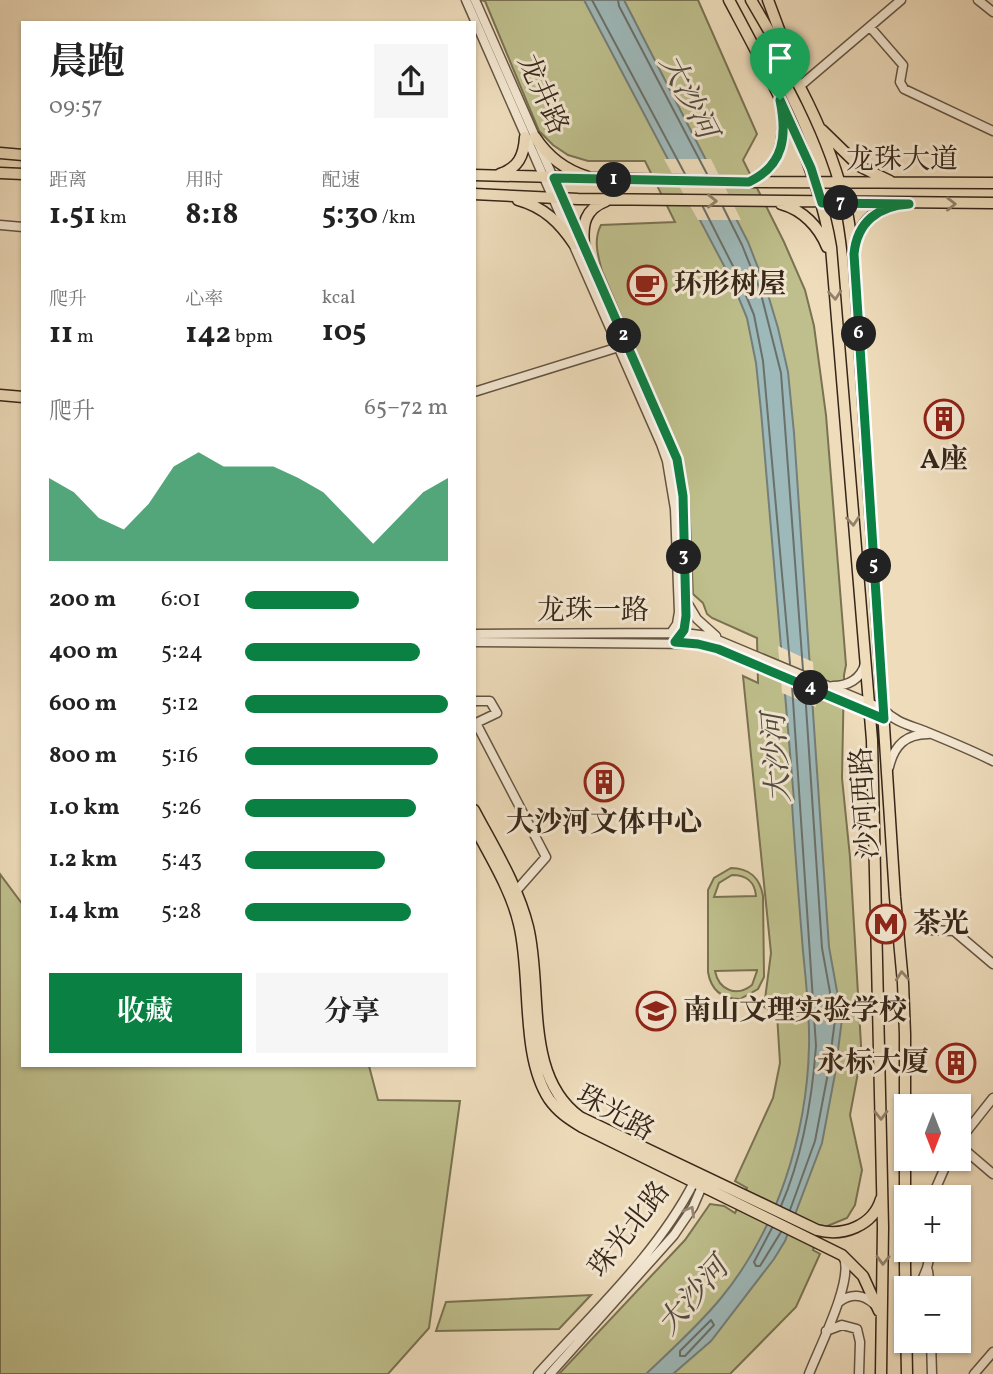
<!DOCTYPE html>
<html lang="zh">
<head>
<meta charset="utf-8">
<style>
  body { margin:0; font-family:Vollkorn,"Noto Serif SC",serif; background:#f6f6f6; color:#222; height:100vh; display:flex; flex-direction:column; font-size:26px; white-space:nowrap }
  * { box-sizing:border-box; margin:0 }
  p { font-size:23px; color:#767676 }
  .icon { flex:none; width:38px; height:38px; fill:none; stroke:currentColor; stroke-width:2; stroke-linecap:round; stroke-linejoin:round }
  .map { position:relative; flex:1; overflow:hidden }
  .drawer { position:absolute; left:21px; top:21px; width:455px; height:1046px; display:flex; flex-direction:column; background:#fff; border-radius:0px; box-shadow:0 2px 5px #0004 }
  .drawer>* { flex:none }
  .needle { width:46px; rotate:180deg }
  .tools { position:absolute; left:894px; top:1094px; display:grid; gap:14px }
  .tools a { display:grid; place-items:center; width:77px; height:77px; border-radius:0px; background:#fff; box-shadow:0 2px 5px #0004; font-size:35px }
  .pin { position:absolute; display:grid; place-items:center; width:60px; height:60px; color:#fff; margin:-72px -30px; border-radius:50% 50% 50% 0; rotate:-45deg; box-shadow:0 0 7px #0007 }
  .pin .icon { rotate:45deg }
  .km { position:absolute; width:35px; height:35px; margin:-18px; border-radius:50%; background:#222; color:#fff; font-size:19px; line-height:35px; text-align:center }
  .round { display:grid; place-items:center; flex:none; width:74px; height:74px; border-radius:0px; background:#f6f6f6 }
  .headline { display:flex; align-items:center; justify-content:space-between; height:119px; padding:0 28px }
  h1 { font-size:38px; font-weight:700; line-height:52px }
  .stats { display:grid; grid-template-columns:repeat(3,1fr); gap:10px; height:119px; padding:7px 28px }
  .stats div { display:grid; align-content:center }
  .stats b { font-size:30px; font-weight:700 }
  .stats small { font-size:19px; font-weight:400 }
  .stats p { font-size:19px }
  .chart { height:196px; padding:14px 28px }
  .chart p { display:flex; justify-content:space-between }
  .chart svg { width:100%; height:126px; margin-top:7px; fill:#0b8043; opacity:.7 }
  .button { display:flex; gap:14px; margin-top:auto; padding:14px 28px }
  .button a { flex:1; height:80px; border-radius:0px; background:#0b8043; color:#fff; font-size:28px; font-weight:700; line-height:80px; text-align:center }
  .button a+a { background:#f6f6f6; color:#222 }
  ul { padding:0 28px; list-style:none; font-size:23px }
  li { display:grid; grid-template-columns:112px 84px 1fr; align-items:center; height:52px }
  li i { height:18px; border-radius:9px; background:#0b8043 }
  .map>svg:first-child { display:block }
  .green { fill:#bebf8c; stroke:#7a7252; stroke-width:2; fill-rule:evenodd }
  .water { fill:#9eb9ba; stroke:#747e7a; stroke-width:2 }
  .pier { fill:#eedcbb }
  .lines { fill:none; stroke-linecap:round; stroke-linejoin:round }
  .shore { stroke:#6a706a; stroke-width:2 }
  .minor-casing { stroke:#645442; stroke-width:11 }
  .major-casing { stroke:#362619; stroke-width:13 }
  .minor { stroke:#f4e8d3; stroke-width:8 }
  .major { stroke:#eedcbb; stroke-width:10 }
  .oneway { stroke:#92816a }
  .oneway2 { stroke:#958776 }
  .route-casing { stroke:#fff; stroke-width:14 }
  .route { stroke:#0b8043; stroke-width:9 }
  .labels { text-anchor:middle; dominant-baseline:central; stroke-width:6; stroke-linejoin:round; paint-order:stroke }
  .street-label { font-size:28px; fill:#362619; stroke:#f4e8d3 }
  .poi-label { font-size:28px; font-weight:bold; fill:#362619; stroke:#f4e8d3; text-anchor:start }
  .water-label { font-size:30px; font-style:italic; fill:#504b41; stroke:#f4e8d3 }
</style>
</head>
<body>
<div class="map">
<svg width="993" height="1374" viewBox="0 0 993 1374">
  <rect width="100%" height="100%" fill="#eedcbb"/>
  <filter id="stains"><feTurbulence type="fractalNoise" baseFrequency=".00286" numOctaves="4"/><feColorMatrix values="0 0 0 0 .2 0 0 0 0 .09 0 0 0 0 .02 0 0 0 .5 -.17"/></filter>
  <radialGradient id="worn" r=".72"><stop offset=".6" stop-color="#630" stop-opacity="0"/><stop offset="1" stop-color="#630" stop-opacity=".3"/></radialGradient>
  <path class="green" d="M478,0H698L757,134L743,160L784,242L805,290L814,326L826,415L846,665L844,675L842,778L850,857L861,1045L860,1062L850,1115L862,1170L855,1205L847,1218L820,1229L813,1250L820,1254L796,1307L730,1374H559L685,1240L710,1204L724,1206L735,1213L747,1188L735,1181L773,1098L780,1063L777,1014L764,1007L771,953L743,676L758,683L757,638L712,618L707,614L703,603L693,594L689,498L680,454L602,271C598,256 593,240 601,225L675,222L645,161H588L568,155L553,145L539,131L485,1Z
    M731,868C749,868 760,878 763,896L764,977L758,989L740,999C722,999 711,990 708,972V890L714,878ZM732,875C746,875 755,882 756,896L714,897L719,883ZM715,971L757,970V971L752,985C737,997 719,991 715,971Z
    M0,874L23,905V1066H369L378,1100L460,1101L429,1328L388,1374H0Z
    M591,1295L559,1329L436,1331L446,1302Z"/>
  <path class="water" d="M584,0H624L748,242L766,288L778,328L788,372L794,433L829,947L842,1019L835,1074L822,1143L785,1241L774,1259L711,1341L673,1374H646C671,1350 699,1325 721,1298C777,1230 807,1134 809,1047C810,1015 806,983 803,951C799,902 795,852 792,803L794,800L761,411L756,363L747,318L731,279Z"/>
  <path class="pier" d="M664,159H711L741,220H698Z
    M778,646L813,662L816,707L782,693Z"/>
  <g class="lines">
    <path class="shore" d="M592,0L685,174
      M618,0L619,6L707,174
      M703,207L738,276L754,315L763,361L790,664
      M723,207L742,245L760,290L781,373L803,670
      M781,1206C803,1155 812,1101 816,1046L792,685
      M790,1210L815,1141L828,1073L835,1020L822,948L805,691
      M772,1228L754,1262L756,1266H760L781,1232
      M711,1320L714,1325L685,1356H680V1351Z"/>
    <defs>
      <path id="minor" d="M466,0L661,444L667,461L675,509L679,612L677,624L671,633
        M475,0L677,459L683,496L686,616L684,630L675,642
        M978,0L993,12
        M870,27L903,65L900,82L904,89L993,131
        M800,86L901,0
        M0,225L23,227
        M474,392L622,346
        M688,604L697,619L716,636
        M474,634L684,633L708,636L883,709C896,723 910,725 927,732C949,741 971,750 993,761
        M474,642L698,644L725,652L887,718
        M833,686C848,686 861,679 865,664
        M474,701H490L497,713L476,723L546,857L516,891
        M889,767C894,746 905,734 928,734
        M928,930L954,931L993,964
        M959,1141L993,1098
        M959,1145L993,1174
        M932,1197L949,1158
        M928,1271L930,1288
        M919,1288L927,1268L931,1250
        M839,1302C851,1293 864,1294 875,1305
        M826,1331L842,1325L857,1329L860,1342L859,1374
        M931,1340L932,1374
        M538,1374C592,1314 658,1253 694,1182L698,1180
        M550,1374L674,1235L693,1207L703,1184
        M809,1374C819,1348 853,1282 844,1258
        M974,1374L993,1352"/>
      <path id="major" d="M729,0C771,79 816,158 831,247L872,740L883,1227L881,1374
        M751,0C789,65 829,132 846,207C850,225 852,243 854,261L895,897L903,983L905,1034V1267L907,1374
        M768,0L790,59
        M822,130L859,166L890,181
        M535,137C548,157 565,170 588,177
        M0,153L23,155
        M0,173L23,174
        M500,174C518,168 524,156 525,137
        M474,175L749,182L993,183
        M753,180C782,166 785,139 782,109
        M474,194L578,199L993,203
        M518,200C544,207 560,223 574,244
        M781,204C803,210 819,227 827,247
        M584,245C582,224 585,209 606,201
        M855,246C859,225 871,212 892,206
        M0,395L23,397
        M474,810C494,848 518,886 528,927C543,988 523,1076 580,1117L817,1230C843,1237 873,1226 881,1199
        M474,826C491,858 511,890 519,924C532,976 520,1055 549,1099C558,1112 569,1119 582,1127L842,1255L863,1276L879,1311"/>
    </defs>
    <use href="#minor" class="minor-casing"/>
    <use href="#major" class="major-casing"/>
    <use href="#minor" class="minor"/>
    <use href="#major" class="major"/>
  </g>
  <defs><path id="oneway-chevron" d="M-2-3.5L2.5 0L-2 3.5" fill="none" stroke-width="1.6" stroke-linecap="round" stroke-linejoin="round" transform="scale(1.75)"/></defs>
  <g class="oneway">
    <use href="#oneway-chevron" transform="translate(712 201) rotate(1)"/>
    <use href="#oneway-chevron" transform="translate(951 204)"/>
    <use href="#oneway-chevron" transform="translate(835 295) rotate(85)"/>
    <use href="#oneway-chevron" transform="translate(853 521) rotate(85)"/>
    <use href="#oneway-chevron" transform="translate(902 976) rotate(-94)"/>
    <use href="#oneway-chevron" transform="translate(881 1115) rotate(89)"/>
    <use href="#oneway-chevron" transform="translate(883 1260) rotate(91)"/>
  </g>
  <use class="oneway2" href="#oneway-chevron" transform="translate(690 1211) rotate(-60)"/>
  <g class="lines">
    <defs>
      <path id="route" d="M780,100L811,168L822,203L909,204C878,206 857,222 854,254L884,719L718,649L698,644L675,642L684,630L686,616L683,496L677,459L554,178L749,182C785,165 787,135 780,100Z"/>
    </defs>
    <use href="#route" class="route-casing"/>
    <use href="#route" class="route"/>
  </g>
  <defs>
    <symbol id="cafe-ring" viewBox="-11 -11 22 22"><circle r="9.5" fill="#f4e8d3" stroke="#8f2418" stroke-width="1.5"/><path d="M-5.5-4.5H6V0H3Q3 3.5 0 3.5H-2.5Q-5.5 3.5-5.5 0ZM3-3.2v2h1.7v-2ZM-6 4.5H4V6H-6Z" fill="#8f2418"/></symbol>
    <symbol id="building-ring" viewBox="-11 -11 22 22"><circle r="9.5" fill="#f4e8d3" stroke="#8f2418" stroke-width="1.5"/><path d="M-4-6H4V6H1V3H-1V6H-4ZM-2.5-4.3h1.7v1.8h-1.7ZM.8-4.3h1.7v1.8H.8ZM-2.5-1h1.7V.8h-1.7ZM.8-1h1.7V.8H.8Z" fill="#8f2418"/></symbol>
    <symbol id="metro-ring" viewBox="-11 -11 22 22"><circle r="9.5" fill="#f4e8d3" stroke="#8f2418" stroke-width="1.5"/><path d="M-5.5 5V-5H-3L0 0L3-5H5.5V5H3V-.5L0 4L-3-.5V5Z" fill="#8f2418"/></symbol>
    <symbol id="school-ring" viewBox="-11 -11 22 22"><circle r="9.5" fill="#f4e8d3" stroke="#8f2418" stroke-width="1.5"/><path d="M0-5L7-2L0 1L-7-2ZM-4 1L0 2.5L4 1V4Q0 6-4 4Z" fill="#8f2418"/></symbol>
  </defs>
  <g fill-rule="evenodd">
    <use href="#cafe-ring" x="625" y="263" width="44" height="44"/>
    <use href="#building-ring" x="922" y="397" width="44" height="44"/>
    <use href="#building-ring" x="582" y="760" width="44" height="44"/>
    <use href="#metro-ring" x="864" y="902" width="44" height="44"/>
    <use href="#school-ring" x="634" y="989" width="44" height="44"/>
    <use href="#building-ring" x="934" y="1041" width="44" height="44"/>
  </g>
  <g class="labels">
    <g class="street-label">
      <text transform="translate(542 95) rotate(66)">龙井路</text>
      <text x="902" y="160">龙珠大道</text>
      <text x="593" y="611">龙珠一路</text>
      <text transform="translate(866 803) rotate(-94)">沙河西路</text>
      <text transform="translate(615 1114) rotate(29)">珠光路</text>
      <text transform="translate(630 1230) rotate(-52)">珠光北路</text>
    </g>
    <g class="poi-label">
      <text x="674" y="285">环形树屋</text>
      <text x="944" y="460" text-anchor="middle">A座</text>
      <text x="604" y="823" text-anchor="middle">大沙河文体中心</text>
      <text x="913" y="924">茶光</text>
      <text x="683" y="1011">南山文理实验学校</text>
      <text x="929" y="1063" text-anchor="end">永标大厦</text>
    </g>
    <g class="water-label">
      <text transform="translate(687 97) rotate(63)">大沙河</text>
      <text transform="translate(778 758) rotate(-94)">大沙河</text>
      <text transform="translate(694 1297) rotate(-49)">大沙河</text>
    </g>
  </g>
  <rect width="100%" height="100%" filter="url(#stains)"/>
  <rect width="100%" height="100%" fill="url(#worn)"/>
</svg>
<div class="tools">
<a><svg class="needle" viewBox="-14 -14 28 28"><path d="M0-13l5 13h-10z" fill="#e53935"/><path d="M0 13l5-13h-10z" fill="#767676"/></svg></a>
<a>+</a>
<a>−</a>
</div>
<div class="pin" style="left:780px;top:100px;background:#1e9e55"><svg class="icon" aria-label="arrive" viewBox="0 0 24 24"><path d="M6 21V4h12l-3 4 3 4H6"/></svg></div>
<b class="km" style="left:614px;top:180px">1</b>
<b class="km" style="left:624px;top:336px">2</b>
<b class="km" style="left:684px;top:557px">3</b>
<b class="km" style="left:811px;top:688px">4</b>
<b class="km" style="left:874px;top:566px">5</b>
<b class="km" style="left:859px;top:334px">6</b>
<b class="km" style="left:841px;top:203px">7</b>
<section class="drawer">
<div class="headline"><div><h1>晨跑</h1><p>09:57</p></div><a class="round"><svg class="icon" aria-label="share" viewBox="0 0 24 24"><path d="M12 15V3M7 8l5-5 5 5M5 13v7h14v-7"/></svg></a></div>
<div class="stats">
<div><p>距离</p><b>1.51<small> km</small></b></div>
<div><p>用时</p><b>8:18</b></div>
<div><p>配速</p><b>5:30<small> /km</small></b></div>
</div>
<div class="stats">
<div><p>爬升</p><b>11<small> m</small></b></div>
<div><p>心率</p><b>142<small> bpm</small></b></div>
<div><p>kcal</p><b>105</b></div>
</div>
<div class="chart"><p><span>爬升</span>65–72 m</p>
<svg viewBox="0 0 160 44" preserveAspectRatio="none"><path d="M0 44V15L10 20L20 29L30 33L40 24L50 11L60 6L70 11L80 11L90 11L100 15L110 20L120 29L130 38L140 29L150 20L160 15V44z"/></svg>
</div>
<ul>
<li><b>200 m</b>6:01<i style="width:56%"></i></li>
<li><b>400 m</b>5:24<i style="width:86%"></i></li>
<li><b>600 m</b>5:12<i style="width:100%"></i></li>
<li><b>800 m</b>5:16<i style="width:95%"></i></li>
<li><b>1.0 km</b>5:26<i style="width:84%"></i></li>
<li><b>1.2 km</b>5:43<i style="width:69%"></i></li>
<li><b>1.4 km</b>5:28<i style="width:82%"></i></li>
</ul>
<div class="button"><a>收藏</a><a>分享</a></div>
</section>
</div>
</body>
</html>
